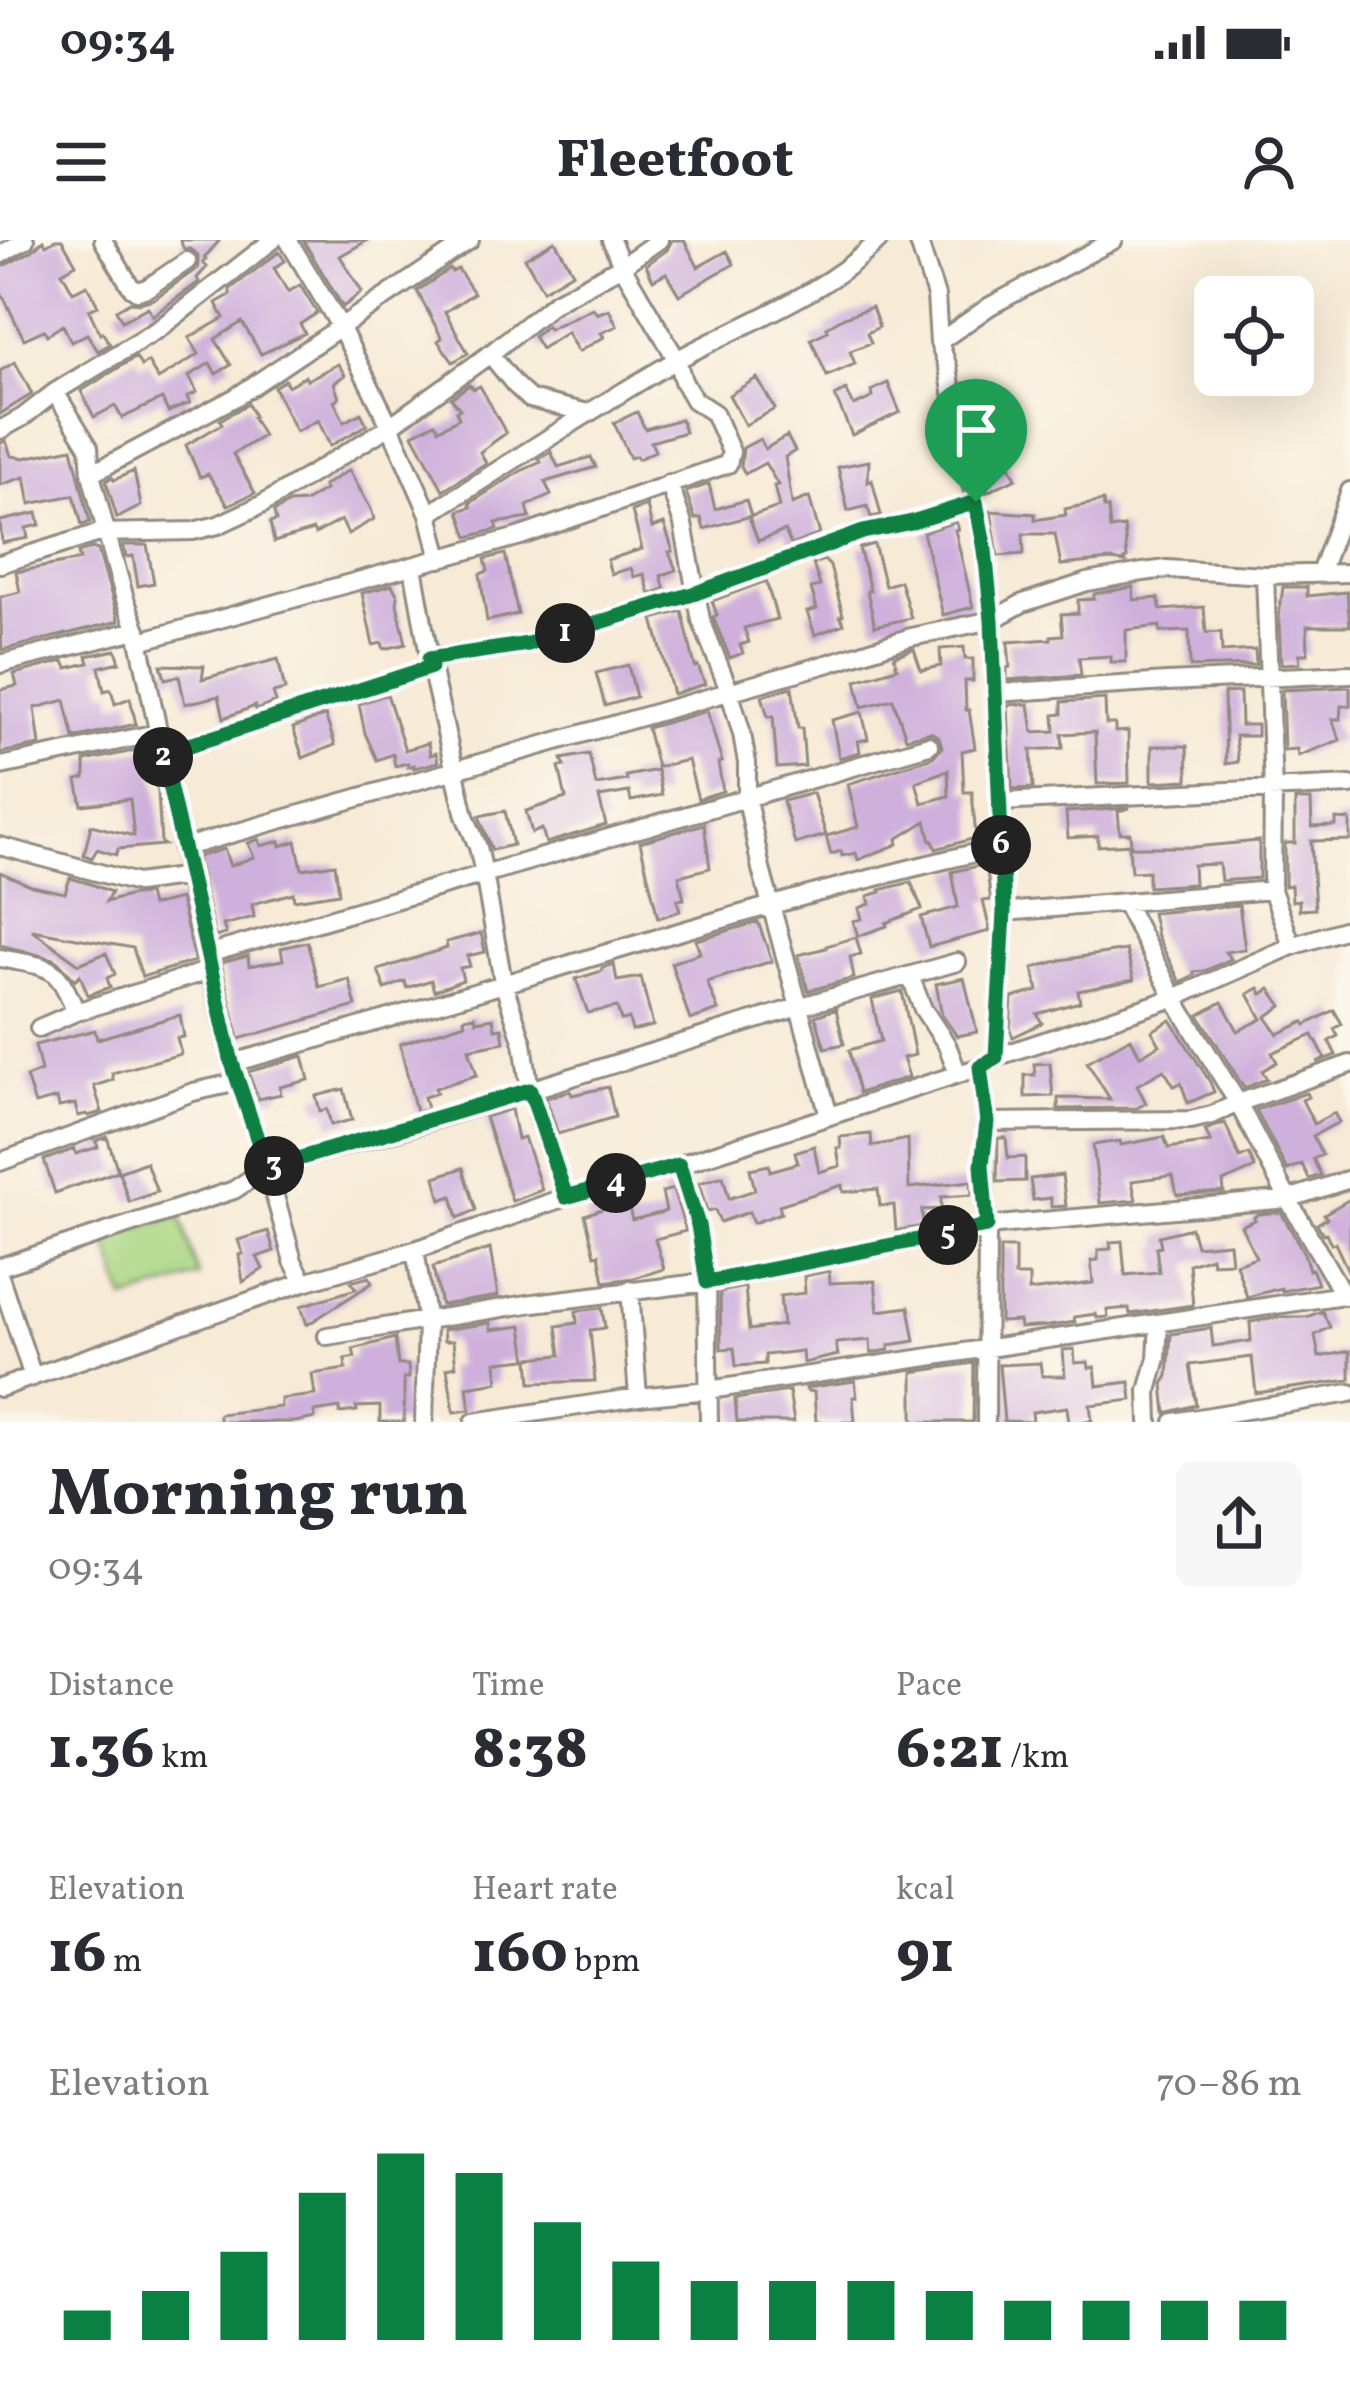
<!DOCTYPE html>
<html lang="en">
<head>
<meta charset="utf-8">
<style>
  body { margin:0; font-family:Vollkorn,serif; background:#f7f7f7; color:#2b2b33; height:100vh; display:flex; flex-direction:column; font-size:45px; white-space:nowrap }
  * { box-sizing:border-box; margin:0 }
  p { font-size:39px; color:#7c7c81 }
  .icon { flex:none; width:66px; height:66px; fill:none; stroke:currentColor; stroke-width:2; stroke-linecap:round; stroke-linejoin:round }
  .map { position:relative; height:1182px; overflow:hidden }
  .side { display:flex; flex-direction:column; background:#fff; flex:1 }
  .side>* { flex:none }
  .buttons { position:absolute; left:1194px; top:36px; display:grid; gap:24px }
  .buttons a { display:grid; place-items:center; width:120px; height:120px; border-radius:18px; background:#fff; box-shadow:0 12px 48px #0002; font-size:60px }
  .pin { position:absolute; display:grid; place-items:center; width:102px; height:102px; color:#fff; margin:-123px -51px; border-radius:50% 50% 50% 0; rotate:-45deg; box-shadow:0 0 12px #0007 }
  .pin .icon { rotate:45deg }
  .km { position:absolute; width:60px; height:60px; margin:-30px; border-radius:50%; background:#222; color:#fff; font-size:33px; line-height:60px; text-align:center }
  .round { display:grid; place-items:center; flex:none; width:126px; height:126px; border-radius:18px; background:#f7f7f7 }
  .head { display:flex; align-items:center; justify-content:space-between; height:204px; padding:0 48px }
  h1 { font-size:66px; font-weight:800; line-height:90px }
  .figures { display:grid; grid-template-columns:repeat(3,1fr); gap:18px; height:204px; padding:12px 48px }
  .figures div { display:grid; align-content:center }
  .figures b { font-size:60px; font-weight:800 }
  .figures small { font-size:33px; font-weight:400 }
  .figures p { font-size:33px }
  .chart { height:336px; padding:24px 48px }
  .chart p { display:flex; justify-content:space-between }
  .chart svg { width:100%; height:216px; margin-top:12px; stroke:#0b8043; stroke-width:6 }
  .status { display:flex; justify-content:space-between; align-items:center; height:84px; padding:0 60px; background:#fff; direction:ltr }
  .status svg { height:33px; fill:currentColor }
  header { display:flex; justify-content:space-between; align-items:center; height:156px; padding:0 48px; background:#fff; font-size:54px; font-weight:800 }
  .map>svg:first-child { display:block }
  .green { fill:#aad784; stroke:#6a8158; stroke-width:3 }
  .building { fill:#cfb0dc; fill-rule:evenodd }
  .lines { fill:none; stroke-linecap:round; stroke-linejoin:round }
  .minor-casing { stroke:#918a80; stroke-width:22 }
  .minor { stroke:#fff; stroke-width:16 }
  .route-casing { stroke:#fff; stroke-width:24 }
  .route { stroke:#0b8043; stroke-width:15 }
</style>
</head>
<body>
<div class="status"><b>09:34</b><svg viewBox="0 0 49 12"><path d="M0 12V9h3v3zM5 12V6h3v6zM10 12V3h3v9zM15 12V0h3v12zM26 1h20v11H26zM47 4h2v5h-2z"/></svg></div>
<header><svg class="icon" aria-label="menu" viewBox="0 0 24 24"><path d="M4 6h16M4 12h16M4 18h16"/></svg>Fleetfoot<svg class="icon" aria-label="person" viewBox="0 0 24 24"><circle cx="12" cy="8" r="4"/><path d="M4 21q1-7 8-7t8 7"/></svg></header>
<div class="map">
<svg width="1350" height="1182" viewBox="0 0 1350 1182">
  <rect width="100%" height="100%" fill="#fbf7ec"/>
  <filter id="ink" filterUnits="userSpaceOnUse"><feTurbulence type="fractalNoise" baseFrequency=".00833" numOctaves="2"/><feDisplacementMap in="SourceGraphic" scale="24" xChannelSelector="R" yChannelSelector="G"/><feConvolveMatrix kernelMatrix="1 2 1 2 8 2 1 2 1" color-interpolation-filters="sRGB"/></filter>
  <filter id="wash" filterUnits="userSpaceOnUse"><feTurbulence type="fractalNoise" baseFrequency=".004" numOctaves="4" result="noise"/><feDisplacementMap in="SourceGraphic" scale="48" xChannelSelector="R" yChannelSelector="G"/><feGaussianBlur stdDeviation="2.7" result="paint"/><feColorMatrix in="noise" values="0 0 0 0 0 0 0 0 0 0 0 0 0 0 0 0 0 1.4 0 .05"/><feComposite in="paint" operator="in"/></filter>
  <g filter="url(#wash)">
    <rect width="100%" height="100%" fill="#f7ead6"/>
    <path class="green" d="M180,975L199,1036L125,1060L106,999Z"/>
    <g id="blocks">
      <path class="building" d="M43,0L46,5L55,0H62L76,24L62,32L73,52L87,45L98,66L89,70L100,94L102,92L110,104L98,111L87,94L71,102L63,85L47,95L44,90L24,99L0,50V28L32,11Z
        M180,0H220L204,18L206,20L203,23L207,27L197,38L199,42L152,76L148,67L122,81L116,70L130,62L140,63L154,59L198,28V15L191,9H184Z
        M303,0H368L340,16L362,52L343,67Z
        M672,0H684L698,27L727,11L734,24L679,55L666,33L653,40L646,25L667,10Z
        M555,1L573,32L543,50L525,18Z
        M279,12L285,21L274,28L288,52L300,45L317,73L300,84L305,93L261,114L242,82L215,99L231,125L216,134L210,123L189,136L197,152L187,157L190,163L168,172L162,159L122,178L115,166L94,177L81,151L136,117L141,126L148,122L158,139L199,114L189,98L224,78L216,63L230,55V49Z
        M450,29L452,32L458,29L474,53L445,72L468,113L453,122L438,101L442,98L417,51Z
        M872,67L879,87L867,93L871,103L850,111L855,124L827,136L811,99L828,91L827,87L844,77Z
        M593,68L597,74L609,69L617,86L601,93L604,97L578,112L567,92L541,109L533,96L546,86L548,89Z
        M15,122L32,154L0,174V131Z
        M338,124L345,135L334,143L339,158L334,161L344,182L361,173L367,185L330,206L318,180L296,192L274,147L285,140L288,146L305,136L307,140Z
        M757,138L775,169L745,185L729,155Z
        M888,143L900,172L852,195L835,156L846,150L854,166L873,157L871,151Z
        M469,145L474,149L480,146L506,193L480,212L486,223L443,250L413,194L435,183L439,189L459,178L456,171L460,169L451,158Z
        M248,164L254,176L252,177L263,196L233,214L255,253L228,265L208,234L200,237L186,205L222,184L220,180Z
        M637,172L645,189L681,179L685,192L651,202L655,211L638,219L636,216L630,218L614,183Z
        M787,196L795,211L785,217L792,264L809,257L820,294L791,305L785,291L758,301L749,277L779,267L774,246L778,245L765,223L745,234L741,226L743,208L760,199L765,209Z
        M6,201L11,216L24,218L72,208L90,282L82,285L74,255L30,264L25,237L0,245V203Z
        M1000,207L1016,238L987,252L988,228L992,225L987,214Z
        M551,212L558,227L591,217L596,227L545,242L551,255L527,266L530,278L496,283L498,289L468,297L459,271L471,267L470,263L521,231L541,222L539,219Z
        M869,221L868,242L872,240L881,275L871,277L867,266L848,271L838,227Z
        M349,230L371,269L374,279L348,294L341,280L315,294L313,290L274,302L270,283L276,281L274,272L289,263L305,262L325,250L323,246Z
        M134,231L141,266L117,278L106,241L112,237L114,240Z
        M709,244L715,269L746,260L751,276L704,289L701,278L695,279L686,252Z
        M1103,261L1104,268H1108L1110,289L1124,287L1127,318L1125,319L1126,322L1110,320L1061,325L1055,294H1023L1024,314L998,316L991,271L1035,274V280L1066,275L1065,269Z
        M647,266L652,288L664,284L673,311L669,312L676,330L661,336L665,349L650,354L644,334L634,337L631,328L611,334L607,320L642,309L632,271Z
        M37,273L40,285L26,288L28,298L2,303L0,281Z
        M956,282L958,289L955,290L973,367L943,375L923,292Z
        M874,304L885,346L900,341L911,378L875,386L867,351L870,350L859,308Z
        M123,305H147L154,343L138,346L133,316L126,317Z
        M92,308L98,310L119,381L2,410L0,357L20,352L16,332L80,320L78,313Z
        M505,314L518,374L487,381L480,334L488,331L485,319Z
        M824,320L830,326L843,375L840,376L844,384L815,395L807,372L817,369L811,348L820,346L813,324Z
        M766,341L777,379L744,388L749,402L740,405L743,413L730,418L713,377L717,375L712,361Z
        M392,345L398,356L397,364L406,404L384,409L382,403L373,405L362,353Z
        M1133,347L1134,360L1158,358L1161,370L1204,367L1206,393L1221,392L1222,412L1255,410L1256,425L1190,427L1189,391L1160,392V386L1126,390V422H1111V416L1079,418L1081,435L1007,440V428L1010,427L1008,402L1051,399V396L1063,395L1061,374L1078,373V360L1094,359V354Z
        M1283,347H1307V356L1347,352L1350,386H1307L1308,414H1299L1300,423L1281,424L1279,377Z
        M682,371L695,427L698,426L705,444L673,454L653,379Z
        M964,407L965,419H973V441H965L966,470H969L975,508L962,511L964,552H972L976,598L936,609L933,601H931L926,581L897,599L898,604L858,620L856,613L842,616L841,611L831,614L826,596L858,587L848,544L933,517L942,507L939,497L931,492L906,498L893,459L862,467L856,440L897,428L894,416L914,409L921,430L941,426L940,409ZM948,530L949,556L922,563L916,542Z
        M116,410L120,422L99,427L104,451L111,449L115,464L130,458L136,484L74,498L65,460L35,468L40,505L0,513V450L17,446L14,434L64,421L67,428L89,423L87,416Z
        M278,419L285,450L273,453L276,462L256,470L255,466L224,478L219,456L185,464L179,436L165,439L161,425L204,426L202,439Z
        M628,425L636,457L605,466L596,433Z
        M792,447L798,488H802L805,526L777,528L773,476L768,477L762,456Z
        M1350,447V466H1341L1340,479H1332L1340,500L1298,516L1297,509L1284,510L1282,450Z
        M1240,452L1241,485H1257V496H1235L1238,522L1226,524L1224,453Z
        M387,454L405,510L428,503L430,515L436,513L438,522L414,528V525L408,527V523L395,526L393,514L377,520L365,493L359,464Z
        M1105,459L1106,484H1115V492L1128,491L1129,543L1097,544L1095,492L1062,494L1063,508L1031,510L1033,548L1012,549L1008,465L1029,464L1033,492L1055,491L1054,475L1062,474V462Z
        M707,471L722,522L718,523L723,551L698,559L688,520L657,527L647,488Z
        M862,472L868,499L858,501L860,512L839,518L832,480Z
        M325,475L335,505L303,518L293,488Z
        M1152,506H1187L1188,540L1152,542Z
        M148,508L158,552L161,603L164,605L118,609L116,615L97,609L92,618L84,615L91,585L134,596L130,559L82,565L77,540L85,538V521Z
        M589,514L596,545L627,540L626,536L657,530L662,555L631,561L629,552L599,557L606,585L546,603L542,589L532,593L526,571L566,558L559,527L565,526L562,519Z
        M813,553L826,595L795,604L783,561Z
        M1295,560H1311L1312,587L1336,586V579L1350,580V600L1311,601L1315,669L1299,670V660L1292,661L1291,645L1285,646V603H1295Z
        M1130,568L1118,571L1120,593H1130L1131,604L1098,606V596L1068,598L1066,572Z
        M505,571L513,605L492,610L479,576Z
        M704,584L710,628L679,636L684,659L677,660L680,671L658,678L640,602Z
        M259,599L261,606L280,601L281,606L296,601L302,629L335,624L339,653L294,660L293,653L252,664L254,677L223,685L226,694L215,697L197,617L224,609L230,626L254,617L248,603Z
        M1259,601V638L1221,641L1219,624L1193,625L1194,644L1148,647V631L1131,632L1129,607H1194Z
        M986,624L991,660L983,661L990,691L929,707L921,677L958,667L952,632Z
        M0,632L32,646L65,653L70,638L91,644L111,652L106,662L132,655L148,654L151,666L180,659L195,721L142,737L133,708L32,690L79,724L106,713L115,734L107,738L110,747L88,755L80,735L75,740L55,719L0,705Z
        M911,642L922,669L886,683L887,686L858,696L853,681L862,679L859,668L870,664L868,656L881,652L880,650Z
        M1239,665L1245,709L1225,712L1231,719L1204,731L1194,732V735L1180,742L1157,696L1152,673Z
        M758,682L772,721L707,742L718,770L690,780L671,723L700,713L696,700Z
        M481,693L485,712L467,716L470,726L460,728L463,740L434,751L431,740L407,748L405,741L385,749L378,730L447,708L446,702Z
        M856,697L861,714L850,717L854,738L808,751L798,715L826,708V706Z
        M307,702L319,747L349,739L356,766L239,799L221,723L248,716L249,726L283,720L281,708Z
        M1126,710L1134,740L1078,751L1080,762L1037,774L1042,783L1013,797L1010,790L1012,758L1038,751L1033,728L1061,720Z
        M614,724L617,741L641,737L653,786L632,791L629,779L621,780L617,767L588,773L576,739L602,731V728Z
        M964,738L977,792L957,796L942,775L936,744Z
        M1259,748L1262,754L1270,749L1282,766L1266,777L1278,794L1304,782L1306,785L1334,770L1342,784L1334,789L1338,796L1329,801L1336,815L1317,822L1325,818L1313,795L1272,813L1277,822L1262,831L1267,839L1244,848L1199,775L1222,762L1238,791L1262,779L1248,754Z
        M902,751L915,815L903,818L909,837L859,853L849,810L881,801L872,759Z
        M836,769L844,804L825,808L815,776Z
        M180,775L184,797L177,798L181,814L112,833L113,840L94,846L102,872L88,876L87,874L78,876L75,864L59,867L57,858L35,864L26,837L41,831L35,805L95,790L97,799Z
        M475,776L476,781L493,778L495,789L502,788L504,802L469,809L477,835L435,848L437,853L424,857L427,869L416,872L400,804L465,783L464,778Z
        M1171,780L1210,842L1214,852L1188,863L1181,843L1174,846L1164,830L1137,845L1146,863L1137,868L1058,869V858L1110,859L1087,822L1131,798L1140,816L1160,805L1152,791Z
        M303,816L309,840L280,847L281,854L258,859L248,832Z
        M1050,823L1053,856L1025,857V835H1035L1034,824Z
        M608,847L615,877L558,894L546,858L570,851L572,855Z
        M344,849L352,880L331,885L327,869L320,871L316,856Z
        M1306,853L1308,857L1302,860L1314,884L1334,873L1339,882L1313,896L1322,915L1313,919L1321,935L1309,939L1302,924L1287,930L1256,870Z
        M511,869L517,899L524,897L542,950L512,961L485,877Z
        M1225,883L1240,918L1249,914L1255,928L1223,942L1224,952L1177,955L1173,936H1169L1132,941L1136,960L1100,963L1093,905L1120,901L1121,905L1164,897L1168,908L1211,902L1205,890Z
        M871,894L872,906L908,899L909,948L971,941L972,955L941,957V969L922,970L923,986L900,990L896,991L894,965L880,966L878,949L843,952L842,945L779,965L781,973L753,983L749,972L720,982L715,970L707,972L699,943L723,936L729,958H731L755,950L750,929L769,925L770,931L798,923L795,912L814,906L819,932L840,926L837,908H841L840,897Z
        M107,897L118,931L55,953L44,920L74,909L76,914L98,907L96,901Z
        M998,898H1006L1008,918L1025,917V941L997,942Z
        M146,922L157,952L129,962L119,932Z
        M463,928L476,970L458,978L452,956L441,960L435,937Z
        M1062,935L1066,966L1051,967V958L1033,960L1030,939Z
        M673,949L686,991L655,999L664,1029L634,1038L604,1042L599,1014L595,1015L585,975L627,960L632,980L660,973L666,971L662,952Z
        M1350,959V1035L1335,1003L1331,1004L1326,993L1323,994L1317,984L1327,978L1324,974Z
        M1281,972L1304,1013L1309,1030L1312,1029L1318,1044L1282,1051L1281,1048L1247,1057L1236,1024L1256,1017L1241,986L1255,980L1254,977L1258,974Z
        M1191,988L1196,1006L1229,1003L1231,1022L1212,1023L1211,1017L1189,1024L1193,1065L1130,1074L1129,1068L1107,1070L1108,1077L1097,1078L1096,1074L1074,1077L1075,1082L1049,1086L1020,1088L1019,1081L1000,1082V1008H1015V1036H1029V1051L1093,1043L1091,1021L1098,1020V1010L1111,1009L1110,1002L1122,1001L1125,1035L1159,1032L1156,1007L1161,1006L1159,996Z
        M268,991L274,1011L257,1017L263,1029L243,1042L239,1015L243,1014L238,1000Z
        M490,1009L498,1056L441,1065L433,1027Z
        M829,1031L830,1043L875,1041L878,1071L909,1067L915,1101L889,1105V1110L871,1113L870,1100L836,1103L838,1115L803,1123L802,1111L765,1115V1124L736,1126L734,1108L721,1109L720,1052L745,1047L749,1090L783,1085L780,1056L805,1053L804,1036Z
        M369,1037L372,1043L307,1085L301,1066L356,1049L351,1042Z
        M602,1068L605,1088L590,1090L595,1141L531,1143L529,1118L561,1115L557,1086L577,1083L576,1071Z
        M1322,1071L1330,1087L1315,1095L1319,1117L1350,1111V1140L1256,1153L1252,1117L1190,1125L1196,1165L1166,1173L1163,1144L1168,1136L1171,1094L1211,1088L1213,1106L1251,1101L1250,1082L1280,1077H1307Z
        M490,1083L491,1090L522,1086L527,1119L496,1122L498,1142L467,1147L470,1170L454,1172L447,1128L456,1126L453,1101H444L443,1090Z
        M395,1098L398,1125H408L409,1138H404V1182H380V1166L356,1167L357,1171L340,1173V1168L314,1172L315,1178L295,1182H219V1174L281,1167V1159L315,1155L312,1134L346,1129L345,1119L355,1117L353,1109Z
        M1074,1109L1075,1123L1088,1122L1089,1128L1095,1127L1097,1146L1130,1142L1132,1160L1090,1165L1092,1180L1080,1182H1069L1067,1167L1032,1172L1033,1182L1004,1181L999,1125L1040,1123L1042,1136H1065L1063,1110Z
        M974,1123L973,1182H913V1132Z
        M855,1141L857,1157H853L855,1182H816L814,1152L807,1151L806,1148Z
        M789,1151L794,1182H737L735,1159Z"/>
    </g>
  </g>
  <g filter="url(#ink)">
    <use href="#blocks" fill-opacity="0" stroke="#918a80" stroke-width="3"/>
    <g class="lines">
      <defs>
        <path id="minor" d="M103,0L131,47L137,51L147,48L187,21
          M288,0L340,86L390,186L429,274L440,319
          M918,0L936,56L939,102L948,127L960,200L976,263L985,310L992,380L1004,672L996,817
          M0,15L25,0
          M939,102L990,66L1114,0
          M490,114L515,145L530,159L588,173
          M55,152L89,207L91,234L107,295L125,359L137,390L197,677L232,823L267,928L293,1021L304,1042
          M0,190L23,177L55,152L160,88L273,0
          M91,234L236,157L470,0
          M669,243L683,284L701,380L729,450L742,494L747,523V559L761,629L829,876
          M429,274C510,223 590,170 673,122C741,84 823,56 879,0
          M0,324L99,293L193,291L218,285L263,264L390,186L490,114L555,62L622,26L659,0
          M413,327L431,427L465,576L478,607L484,633L503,742L523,803L530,851L566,957
          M1320,333L1350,251
          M1265,335L1273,551L1272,650L1292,706
          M140,401L521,296L728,224L731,212L714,173L694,160L683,141L677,120L622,26L611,0
          M429,419L528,404L696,353L863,292L912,282L976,263
          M0,424L137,390
          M996,453L1167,442L1350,434
          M162,514L431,427
          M1,526L157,493
          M999,562L1350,545
          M0,606L137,643L189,636
          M182,608L830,423L911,397L992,380L1023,363L1087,342L1143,332L1167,329L1265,335L1350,333
          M1125,663L1174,758L1238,863L1288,959L1344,1056
          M1004,672L1272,650
          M208,714L929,505
          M0,718C50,728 56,722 76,772
          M910,736L923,769L947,805L958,834
          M39,788L76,772L210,730
          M232,823C489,753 741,665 1001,607
          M980,827L987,882L983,925L987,986L986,1182
          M987,882L1191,880L1212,875L1238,863L1350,824
          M0,922L193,852L238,842
          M679,925L698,985L707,1042L709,1182
          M415,1010L427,1082L424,1182
          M0,1027L234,950L267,928L404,889L798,767L957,722
          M0,1037L33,1137
          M630,1050L638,1157
          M327,1096L534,1063L707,1042L987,986L1288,959L1350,939
          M0,1148L304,1042L415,1010L566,957L679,925L980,827L996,817L1174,758L1292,706L1350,688
          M474,1182L638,1157L709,1150L1350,1054
          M1149,1182L1148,1151L1157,1118L1159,1083
          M1174,1182L1350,1153"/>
      </defs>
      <use href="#minor" class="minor-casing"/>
      <use href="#minor" class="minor"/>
    </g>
  </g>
  <g class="lines" filter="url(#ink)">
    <defs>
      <path id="route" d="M976,262L985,310L992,380L1004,672L996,817L980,827L987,882L982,925L987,986L707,1042L698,985L679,925L566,957L530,850L267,928L232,823L162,514L431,427L429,419L528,404L696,353L863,292L912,282Z"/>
    </defs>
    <use href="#route" class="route-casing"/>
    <use href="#route" class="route"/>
  </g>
</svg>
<div class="buttons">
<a><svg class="icon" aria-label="locate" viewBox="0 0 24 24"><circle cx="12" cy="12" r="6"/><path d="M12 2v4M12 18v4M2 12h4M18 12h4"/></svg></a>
</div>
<div class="pin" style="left:976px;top:262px;background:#1e9e55"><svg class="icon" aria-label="arrive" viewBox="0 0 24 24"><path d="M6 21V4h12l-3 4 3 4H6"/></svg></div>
<b class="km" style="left:565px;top:393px">1</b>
<b class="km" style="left:163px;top:517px">2</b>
<b class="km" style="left:274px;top:926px">3</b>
<b class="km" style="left:616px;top:943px">4</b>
<b class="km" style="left:948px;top:995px">5</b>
<b class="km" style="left:1001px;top:605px">6</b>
</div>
<section class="side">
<div class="head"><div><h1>Morning run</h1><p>09:34</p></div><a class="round"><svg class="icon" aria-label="share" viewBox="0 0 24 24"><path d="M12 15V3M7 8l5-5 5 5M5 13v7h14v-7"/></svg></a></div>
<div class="figures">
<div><p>Distance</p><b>1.36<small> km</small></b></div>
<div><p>Time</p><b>8:38</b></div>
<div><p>Pace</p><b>6:21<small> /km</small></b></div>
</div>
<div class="figures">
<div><p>Elevation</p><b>16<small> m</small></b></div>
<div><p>Heart rate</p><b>160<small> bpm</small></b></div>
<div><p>kcal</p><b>91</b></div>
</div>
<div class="chart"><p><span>Elevation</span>70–86 m</p>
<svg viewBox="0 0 160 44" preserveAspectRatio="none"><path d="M5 44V38M15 44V34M25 44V26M35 44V14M45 44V6M55 44V10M65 44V20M75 44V28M85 44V32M95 44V32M105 44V32M115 44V34M125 44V36M135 44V36M145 44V36M155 44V36"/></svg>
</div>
</section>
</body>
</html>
